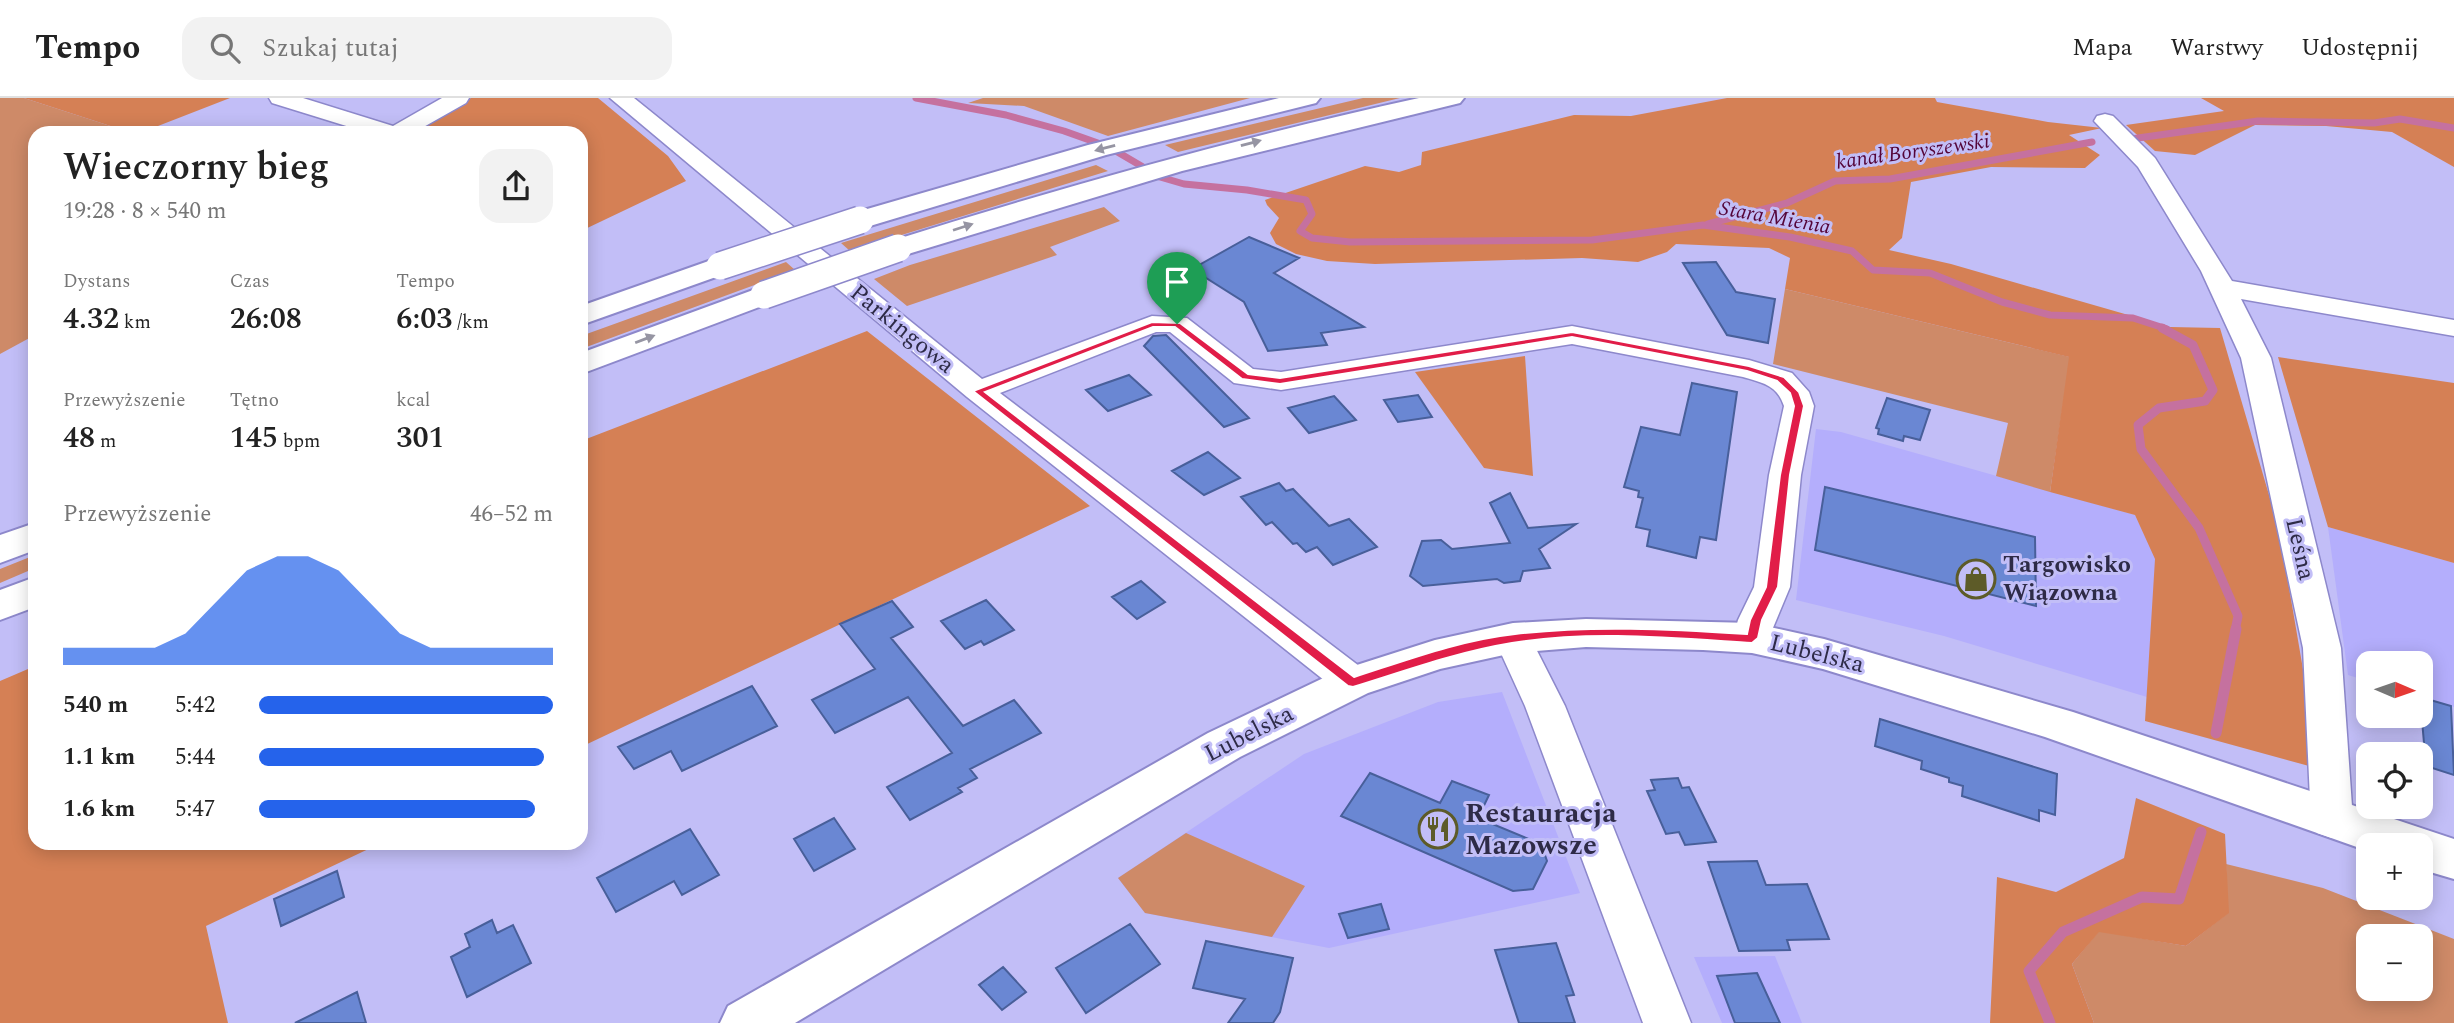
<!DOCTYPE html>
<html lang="pl">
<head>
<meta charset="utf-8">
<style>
  body { margin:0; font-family:Spectral,serif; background:#f2f2f2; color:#222; height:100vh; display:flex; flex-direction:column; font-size:26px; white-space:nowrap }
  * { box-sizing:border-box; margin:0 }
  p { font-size:23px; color:#767676 }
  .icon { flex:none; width:38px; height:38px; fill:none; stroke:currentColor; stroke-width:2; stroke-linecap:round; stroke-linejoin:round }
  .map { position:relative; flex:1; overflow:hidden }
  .sheet { position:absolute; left:28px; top:28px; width:560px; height:724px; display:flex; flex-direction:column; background:#fff; border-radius:21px; box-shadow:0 4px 18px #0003 }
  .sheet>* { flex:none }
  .needle { width:46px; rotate:92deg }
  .buttons { position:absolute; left:2356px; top:553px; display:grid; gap:14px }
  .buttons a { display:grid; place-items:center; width:77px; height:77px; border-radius:14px; background:#fff; box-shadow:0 4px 18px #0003; font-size:35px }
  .pin { position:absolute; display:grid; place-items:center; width:60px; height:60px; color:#fff; margin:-72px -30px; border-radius:50% 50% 50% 0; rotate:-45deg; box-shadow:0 0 7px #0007 }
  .pin .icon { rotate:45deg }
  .round { display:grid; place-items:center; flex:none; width:74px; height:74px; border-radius:21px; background:#f2f2f2 }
  .head { display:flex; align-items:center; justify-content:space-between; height:119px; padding:0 35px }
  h1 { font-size:38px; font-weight:600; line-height:52px }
  .figures { display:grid; grid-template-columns:repeat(3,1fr); gap:10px; height:119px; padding:7px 35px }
  .figures div { display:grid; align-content:center }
  .figures b { font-size:30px; font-weight:600 }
  .figures small { font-size:19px; font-weight:400 }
  .figures p { font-size:19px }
  .chart { height:196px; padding:14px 35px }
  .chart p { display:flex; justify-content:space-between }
  .chart svg { width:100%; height:126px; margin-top:7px; fill:#2563eb; opacity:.7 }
  ul { padding:0 35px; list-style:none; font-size:23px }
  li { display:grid; grid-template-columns:112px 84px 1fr; align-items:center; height:52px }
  li i { height:18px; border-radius:9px; background:#2563eb }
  header { display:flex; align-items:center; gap:42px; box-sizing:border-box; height:98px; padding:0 35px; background:#fff; border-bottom:2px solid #e0e0e0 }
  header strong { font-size:33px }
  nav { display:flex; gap:38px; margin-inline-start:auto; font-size:24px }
  .search { width:490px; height:63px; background:#f2f2f2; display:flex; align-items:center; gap:18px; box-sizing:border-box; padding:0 24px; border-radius:21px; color:#767676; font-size:26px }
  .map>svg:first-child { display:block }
  .built { fill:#b4aefc }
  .green { fill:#ce8a68; fill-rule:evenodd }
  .forest { fill:#d58055 }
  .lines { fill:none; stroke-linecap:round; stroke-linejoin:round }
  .stream-far2 { stroke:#c5719f; stroke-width:7 }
  .stream-far1 { stroke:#c5719f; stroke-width:9 }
  .stream { stroke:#c5719f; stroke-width:11 }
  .building { fill:#6a87d3; stroke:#485f9a; stroke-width:2 }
  .minor-casing { stroke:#8d88cb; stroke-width:3 }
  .major-casing { stroke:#8d88cb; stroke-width:4 }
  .highway-casing { stroke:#8d88cb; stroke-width:4 }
  .minor { fill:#fff; fill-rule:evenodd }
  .major { fill:#fff; fill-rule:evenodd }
  .highway { fill:#fff; fill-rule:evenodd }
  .highway-bridge-casing { stroke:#8d88cb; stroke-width:30; stroke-linecap:butt }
  .highway-bridge { stroke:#fff; stroke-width:27 }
  .oneway { fill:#9695a3 }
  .route { fill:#e11d48; stroke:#fff; stroke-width:2; fill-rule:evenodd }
  .labels { text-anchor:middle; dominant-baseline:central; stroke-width:6; stroke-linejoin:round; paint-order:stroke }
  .far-water-label { font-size:21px; font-style:italic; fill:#540539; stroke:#c2bef7 }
  .street-label { font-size:24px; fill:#2e2b47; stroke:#c2bef7 }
  .poi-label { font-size:24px; font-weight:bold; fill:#2e2b47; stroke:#c2bef7; text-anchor:start }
  .near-poi-label { font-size:28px; font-weight:bold; fill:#2e2b47; stroke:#c2bef7; text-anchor:start }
</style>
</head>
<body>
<header>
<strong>Tempo</strong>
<div class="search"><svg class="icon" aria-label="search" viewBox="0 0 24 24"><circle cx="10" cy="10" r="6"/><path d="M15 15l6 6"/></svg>Szukaj tutaj</div>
<nav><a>Mapa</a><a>Warstwy</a><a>Udostępnij</a></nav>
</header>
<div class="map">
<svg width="2454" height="925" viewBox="0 0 2454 925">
  <rect width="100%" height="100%" fill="#c2bef7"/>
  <path class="built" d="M1816,331L1841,334L2135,417L2156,461L2147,599L1944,538L1796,502Z
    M2328,429L2454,465V609L2420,599V565H2368V583L2348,577Z
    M1502,594L1580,795L1329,850L1145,815L1118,780L1304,656L1438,604Z
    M1775,858L1802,925H1722L1694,859Z"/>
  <path class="green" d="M0,0H24L132,35H35V237L0,256Z
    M983,0H1250L1108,38L1024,8L968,5Z
    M1363,0H1400L1178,54L1165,47Z
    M1096,67L1108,73L850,153L841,145Z
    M1104,109L1120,123L1050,149L1057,157L907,208L874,181L910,167Z
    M786,164L795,172L581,251V238Z
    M1785,191L2070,259L2050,394L1996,378L2008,325L1773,266Z
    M35,457V470L0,485V471Z
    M1186,735L1305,788L1272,839L1145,815L1118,780Z
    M2226,766L2323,790L2454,841V925H2094L2072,866L2099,833L2186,848L2228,815ZM2368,838H2420V891H2368Z"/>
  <path class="forest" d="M24,0H230L140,35H132Z
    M471,0H598L668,58L686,83L581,133V35H412Z
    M1727,0H1935L1937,4L2048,24L2102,30L2069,37L2100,57L2085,70L1991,69L1911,84L1902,140L1889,152L1951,166L2170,229L2220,230L2279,431L2305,583L2309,668L2145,623L2155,461L2135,417L2050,394L2069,259L1785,191L1790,160L1769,150L1676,146L1667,154L1638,164L1582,160L1375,166L1327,163L1296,156L1276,146L1270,135L1279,120L1267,107L1265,102L1365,68L1399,74L1421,67L1422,54L1574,17L1631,18Z
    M2201,0H2454V69L2392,34L2326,28L2255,27L2195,57L2155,53L2126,27L2224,13Z
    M867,233L1090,408L581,649V343Z
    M1525,258L1533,378L1484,370L1415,274Z
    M2278,259L2454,285V465L2328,429Z
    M35,568V746H379L206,828L228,925H0V583Z
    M2136,700L2225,736L2229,815L2186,848L2099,834L2072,866L2094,925H1990L1997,779L2056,794L2124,760Z"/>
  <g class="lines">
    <path class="stream-far2" d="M916,0L1006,17L1064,33L1109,49L1160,79L1184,86L1247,92L1306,102L1312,116L1300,133L1312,140L1350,144L1592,142L1703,127L1790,139L1852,153L1873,172L1930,175L2002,204L2050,217L2133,220L2167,231
      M2131,41L2258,23L2374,25L2400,21L2454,30
      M1708,126L1787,105L1835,83L1890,81L2092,44"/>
    <path class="stream-far1" d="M2162,230L2193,247L2213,292L2205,303L2159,310L2138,327L2141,351L2199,430L2238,518L2235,533"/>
    <path class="stream" d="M2216,635L2236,531
      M2050,925L2029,873L2063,834L2142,799L2179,801L2201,734"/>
  </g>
  <path class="building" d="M1249,139L1299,160L1274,175L1364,229L1321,235L1327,247L1268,253L1244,204L1192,171Z
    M1716,164L1736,194L1775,201L1768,245L1727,237L1683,165Z
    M1166,237L1249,320L1224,329L1144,248L1153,238Z
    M1129,277L1151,297L1108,313L1086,292Z
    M1692,285L1737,294L1716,442L1700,439L1696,460L1647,448L1650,432L1636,429L1643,400L1638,399L1639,393L1624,389L1641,329L1680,337Z
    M1418,297L1432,319L1398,324L1384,302Z
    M1334,298L1356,322L1309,335L1288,310Z
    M1887,300L1930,312L1920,342L1904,338L1903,343L1878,336L1879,331L1876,330Z
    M1208,354L1240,380L1204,397L1172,373Z
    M1279,385L1286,393L1293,391L1329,428L1349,421L1377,449L1333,467L1317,449L1306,454L1297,445L1293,446L1272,424L1266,427L1241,399Z
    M1825,389L2035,439L2036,508L1815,452Z
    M1510,395L1528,430L1576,426L1539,451L1550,470L1523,473L1520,483L1504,485L1497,481L1423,488L1410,478L1422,443L1441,442L1452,451L1510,445L1490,405Z
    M1141,483L1165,504L1137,521L1112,499Z
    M986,502L1014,532L984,547L981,543L965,551L941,523Z
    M892,503L913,529L891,540L963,628L1014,602L1041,635L970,671L977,680L958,690L962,694L910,722L887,689L952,655L908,599L835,635L812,602L875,571L840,526Z
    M752,588L777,628L682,673L671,653L634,671L618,649Z
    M2420,599L2451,608L2454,677L2426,668Z
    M1880,621L2057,676L2055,717L2039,712V723L1962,698L1963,688L1949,684V680L1921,671L1922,663L1875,648Z
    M1370,675L1440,705L1452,683L1489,697L1478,720L1541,746L1547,763L1533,791L1513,793L1341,718Z
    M1678,680L1682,690L1689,689L1716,744L1685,747L1679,734L1666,736L1647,693L1655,692L1651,682Z
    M834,720L855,751L814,773L794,741Z
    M690,731L719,777L682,797L674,783L616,814L597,780Z
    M1757,763L1766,787L1807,786L1829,841L1787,842L1790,852L1739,853L1708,764Z
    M337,773L344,799L281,828L274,801Z
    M1381,806L1389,831L1348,840L1339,816Z
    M492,822L497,835L513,827L531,865L467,899L451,859L470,849L465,836Z
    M1130,826L1160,866L1086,915L1056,870Z
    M1206,843L1293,860L1280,914L1273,925H1228L1245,901L1193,890Z
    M1556,845L1574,897L1566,898L1575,925H1519L1495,852Z
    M1003,869L1026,894L1002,912L979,887Z
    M1757,875L1780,925H1735L1717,878Z
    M357,894L366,925H295Z"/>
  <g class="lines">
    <defs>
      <path id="minor" d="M269,0H303L393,28L442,0H469L466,5L413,35H369L272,5Z
        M610,0H634L982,281L1152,218L1187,220L1253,271L1281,274L1572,228L1749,262L1792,275L1809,294L1814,308L1801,377L1790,489L1765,549L1752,553L1739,549L1733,540L1738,522L1754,489L1769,377L1784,308C1777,287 1763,285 1743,279L1572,246L1281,292L1234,285L1170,234H1156L1000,295L1367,574L1372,584L1367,594L1353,598L1339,594L967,299Z
        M2105,16L2113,18L2155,60L2232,183L2454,222V238L2241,201L2271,260L2341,550L2353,723L2347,735L2332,740L2317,735L2311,723L2303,550L2241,260L2201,173L2138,69L2094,23L2097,18Z
        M1513,527L1526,531L1565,608L1691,925H1643L1525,608L1494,540L1500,531Z"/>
      <path id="major" d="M1586,521L1752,525L1824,541L2073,614L2454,741V781L2420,771V747H2368V753L2045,639L1823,571L1752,555L1703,552L1586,549L1513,555L1440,571L1368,595L1240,659L795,925H720L728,908L1208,635L1338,573L1435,542L1513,525Z"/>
      <path id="highway" d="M1279,0H1320L1316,5L1106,57L870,128L860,130L850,128L846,122L850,116L1088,47Z
        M1419,0H1464L1460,5L1182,73L908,156L898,159L888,156L884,150L888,144C1063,89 1240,39 1419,0Z
        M720,159L730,162L735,168L730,174L581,227V208Z
        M764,188L775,191L779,197L775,203L581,276V255Z
        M35,425V452L0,465V437Z
        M35,479V509L0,522V492Z"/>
    </defs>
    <use href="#minor" class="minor-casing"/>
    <use href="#major" class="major-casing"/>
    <use href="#highway" class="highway-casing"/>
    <use href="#minor" class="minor"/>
    <use href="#major" class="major"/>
    <use href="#highway" class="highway"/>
    <defs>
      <path id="highway-bridge" d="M720,168L860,122
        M764,197L898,150"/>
    </defs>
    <use href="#highway-bridge" class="highway-bridge-casing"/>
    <use href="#highway-bridge" class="highway-bridge"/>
  </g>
  <defs><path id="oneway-solid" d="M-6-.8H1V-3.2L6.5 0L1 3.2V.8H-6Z" transform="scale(1.75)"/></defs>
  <g class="oneway">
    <use href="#oneway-solid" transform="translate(1251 45) rotate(-15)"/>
    <use href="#oneway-solid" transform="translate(1105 50) rotate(165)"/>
    <use href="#oneway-solid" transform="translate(963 129) rotate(-18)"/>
    <use href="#oneway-solid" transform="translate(645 241) rotate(-21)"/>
  </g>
  <path class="route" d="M1152,224L1180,225L1248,276L1280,280L1572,234L1749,268L1784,279L1799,294L1804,308L1790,377L1778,489L1762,522L1758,540L1752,545C1673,540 1590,532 1512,545C1457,554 1405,573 1353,589L1348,588L973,293ZM1153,229H1175L1242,281L1280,286L1572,239L1747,273L1777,283L1790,295L1794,308L1780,377L1766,489L1750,522L1747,536C1669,531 1592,527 1515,536C1460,542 1407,562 1354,579L985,294Z"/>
  <defs>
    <symbol id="shop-ring" viewBox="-11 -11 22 22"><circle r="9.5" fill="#c2bef7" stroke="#5d5b28" stroke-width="1.5"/><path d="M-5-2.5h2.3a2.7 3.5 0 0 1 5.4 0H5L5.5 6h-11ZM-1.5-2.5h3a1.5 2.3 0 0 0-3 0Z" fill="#5d5b28"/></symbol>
    <symbol id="restaurant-ring" viewBox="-11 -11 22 22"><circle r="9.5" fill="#c2bef7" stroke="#5d5b28" stroke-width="1.5"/><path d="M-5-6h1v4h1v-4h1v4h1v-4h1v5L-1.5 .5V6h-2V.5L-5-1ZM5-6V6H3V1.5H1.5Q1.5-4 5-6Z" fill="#5d5b28"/></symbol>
  </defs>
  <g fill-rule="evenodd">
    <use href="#shop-ring" x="1954" y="459" width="44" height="44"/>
    <use href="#restaurant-ring" x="1416" y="709" width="44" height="44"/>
  </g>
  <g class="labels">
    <g class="far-water-label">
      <text transform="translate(1913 54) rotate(-8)">kanał Boryszewski</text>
      <text transform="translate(1775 120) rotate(10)">Stara Mienia</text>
    </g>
    <g class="street-label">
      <text transform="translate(902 231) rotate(39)">Parkingowa</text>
      <text transform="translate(2300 451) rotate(77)">Leśna</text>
      <text transform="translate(1817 556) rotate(14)">Lubelska</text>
      <text transform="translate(1249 636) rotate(-27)">Lubelska</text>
    </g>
    <g class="poi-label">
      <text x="2003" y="467">Targowisko<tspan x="2003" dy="28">Wiązowna</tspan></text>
    </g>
    <g class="near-poi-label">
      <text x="1465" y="715">Restauracja<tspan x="1465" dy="32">Mazowsze</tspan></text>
    </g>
  </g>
</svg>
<div class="buttons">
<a><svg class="needle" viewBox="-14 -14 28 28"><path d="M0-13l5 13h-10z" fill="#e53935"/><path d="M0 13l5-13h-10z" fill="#767676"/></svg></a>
<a><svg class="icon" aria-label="locate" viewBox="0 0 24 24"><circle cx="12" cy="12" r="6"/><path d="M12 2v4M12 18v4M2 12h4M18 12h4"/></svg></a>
<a>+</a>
<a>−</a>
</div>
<div class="pin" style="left:1177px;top:226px;background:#1e9e55"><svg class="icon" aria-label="arrive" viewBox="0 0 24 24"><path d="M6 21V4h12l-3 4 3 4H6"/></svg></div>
<section class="sheet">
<div class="head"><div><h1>Wieczorny bieg</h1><p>19:28 · 8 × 540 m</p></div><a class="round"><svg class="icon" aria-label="share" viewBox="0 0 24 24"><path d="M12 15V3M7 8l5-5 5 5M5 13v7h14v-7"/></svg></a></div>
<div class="figures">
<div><p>Dystans</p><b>4.32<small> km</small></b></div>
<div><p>Czas</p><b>26:08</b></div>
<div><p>Tempo</p><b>6:03<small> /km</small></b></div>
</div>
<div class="figures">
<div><p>Przewyższenie</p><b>48<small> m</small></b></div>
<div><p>Tętno</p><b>145<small> bpm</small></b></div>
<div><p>kcal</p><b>301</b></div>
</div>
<div class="chart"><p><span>Przewyższenie</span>46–52 m</p>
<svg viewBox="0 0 160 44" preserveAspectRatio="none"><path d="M0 44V38L10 38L20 38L30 38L40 33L50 22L60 11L70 6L80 6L90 11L100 22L110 33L120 38L130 38L140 38L150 38L160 38V44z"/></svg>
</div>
<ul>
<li><b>540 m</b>5:42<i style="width:100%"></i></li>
<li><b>1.1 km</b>5:44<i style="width:97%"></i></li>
<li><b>1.6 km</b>5:47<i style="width:94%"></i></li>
</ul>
</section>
</div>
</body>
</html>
